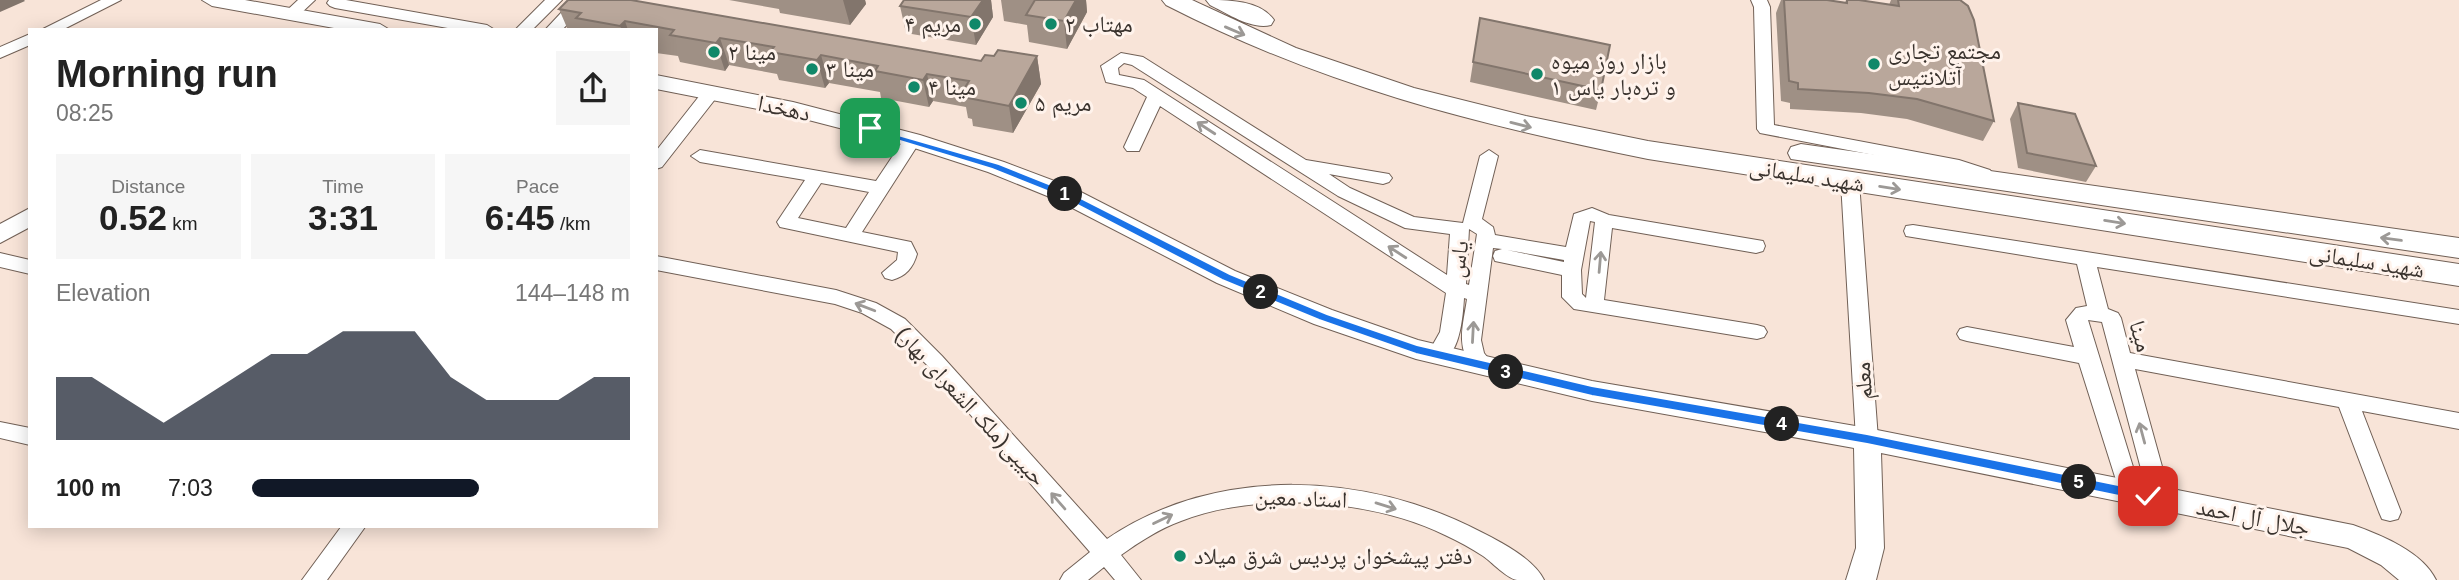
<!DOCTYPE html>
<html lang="en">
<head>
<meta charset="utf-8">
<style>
  body { margin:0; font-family:Helvetica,"Noto Naskh Arabic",sans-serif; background:#f6f6f6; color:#222; height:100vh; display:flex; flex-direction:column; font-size:26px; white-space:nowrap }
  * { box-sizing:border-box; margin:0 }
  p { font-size:23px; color:#767676 }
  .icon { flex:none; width:38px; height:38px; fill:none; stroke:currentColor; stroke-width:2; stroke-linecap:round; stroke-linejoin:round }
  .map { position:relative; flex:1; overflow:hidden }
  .drawer { position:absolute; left:28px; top:28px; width:630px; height:500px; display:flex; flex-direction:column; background:#fff; border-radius:0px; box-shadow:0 4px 18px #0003 }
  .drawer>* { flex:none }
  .pin { position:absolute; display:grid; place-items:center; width:60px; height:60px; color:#fff; margin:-30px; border-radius:14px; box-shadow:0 4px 10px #0006 }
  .km { position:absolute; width:35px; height:35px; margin:-18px; border-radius:50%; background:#222; color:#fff; font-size:19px; line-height:35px; text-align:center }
  .round { display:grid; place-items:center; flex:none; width:74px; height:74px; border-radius:0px; background:#f6f6f6 }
  .overview { display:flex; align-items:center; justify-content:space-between; height:119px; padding:0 28px }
  h1 { font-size:38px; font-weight:700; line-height:52px }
  .figures { display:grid; grid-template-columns:repeat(3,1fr); gap:10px; height:119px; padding:7px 28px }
  .figures div { display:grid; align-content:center; border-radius:0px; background:#f6f6f6; text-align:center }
  .figures b { font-size:35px; font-weight:700 }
  .figures small { font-size:19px; font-weight:400 }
  .figures p { font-size:19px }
  .chart { height:196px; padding:14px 28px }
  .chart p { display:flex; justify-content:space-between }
  .chart svg { width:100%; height:126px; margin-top:7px; fill:#111827; opacity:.7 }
  ul { padding:0 28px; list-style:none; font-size:23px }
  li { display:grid; grid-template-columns:112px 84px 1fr; align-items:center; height:52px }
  li i { height:18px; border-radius:9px; background:#111827 }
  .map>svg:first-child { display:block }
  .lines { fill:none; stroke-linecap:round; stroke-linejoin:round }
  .minor-casing { stroke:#716056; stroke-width:2 }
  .tertiary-casing { stroke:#716056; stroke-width:2 }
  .primary-casing { stroke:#716056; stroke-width:2 }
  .minor { fill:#fff; fill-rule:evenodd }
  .tertiary { fill:#fff; fill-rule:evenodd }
  .primary { fill:#fff; fill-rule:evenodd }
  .wall { fill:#9f9085 }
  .shaded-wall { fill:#82756c }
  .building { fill:#b9a79b; stroke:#82756c; stroke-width:2 }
  .oneway { stroke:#9c9996 }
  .route { fill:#1a73e8; stroke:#fff; stroke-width:2 }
  .poi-dot { fill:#108869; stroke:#fff3ec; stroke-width:2.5 }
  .labels { text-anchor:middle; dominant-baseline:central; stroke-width:6; stroke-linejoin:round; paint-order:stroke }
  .poi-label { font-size:23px; fill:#3a332e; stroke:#fff3ec; text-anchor:start }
  .street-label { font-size:23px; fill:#3a332e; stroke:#fff3ec }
</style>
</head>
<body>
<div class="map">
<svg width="2459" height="580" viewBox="0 0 2459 580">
  <rect width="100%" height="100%" fill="#f8e4d8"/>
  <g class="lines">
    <defs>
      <path id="minor" d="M101,0H121L62,30H41Z
        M298,0H315L297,17H285L283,14Z
        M329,0H346L487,25L495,30H459L335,8L330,6L327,3Z
        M545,0H562L532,30H515Z
        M573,0H590L562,30H545Z
        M1751,0H1767L1770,7L1774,125L1959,160L1990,170L1993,174L1990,178L1984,180L1957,171L1760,133L1757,129L1754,7Z
        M30,34V45L0,58V47Z
        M1121,53L1143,57L1306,160L1389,174L1392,178L1389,182L1383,184L1329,174L1350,188L1414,217L1463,223L1480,156L1489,150L1498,156L1482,219L1493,227L1495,235L1566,247L1574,214L1592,208L1609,215L1763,241L1765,246L1763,251L1756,253L1612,228L1604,300L1757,325L1764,327L1767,332L1764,337L1757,339L1574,309L1562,297V275L1495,261L1493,256L1495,251L1502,249L1493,248L1481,340L1484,353L1495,367L1492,373C1483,376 1479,373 1472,366C1455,347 1464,321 1467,299L1464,298C1463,317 1459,370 1430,360L1427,355L1440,332L1446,293L1160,106L1139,151H1127L1124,147L1147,97L1133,88L1106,82L1101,66ZM1124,63L1132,65L1338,196L1405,228L1450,234L1447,275L1144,80L1119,75L1118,68ZM1590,221L1595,222L1586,298L1582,294L1581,270ZM1469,229L1477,234L1469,285L1466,284ZM1507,250L1564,260V262Z
        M710,89L718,94L716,98L662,167L656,169V151L704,90Z
        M912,134L921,140L862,232L911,242L917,254C913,268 906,276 892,280L885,278L882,273L897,260L898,252L780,227L777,222L805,180L700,162L691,156L700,150L876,181L906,136ZM821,183L869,192L846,228L798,218Z
        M1850,176L1859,182L1878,439L1875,445L1867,448L1859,445L1856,439L1841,182Z
        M1913,225L2459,310V324L2097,267L2108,309L2118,313L2121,318L2130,353L2459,413V429L2362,411L2401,512L2398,519L2390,521L2382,519L2379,512L2339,407L2135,369L2171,499L2168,506L2160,508L2152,506L2149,499L2102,322L2088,320L2141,493L2138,499L2130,502L2122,499L2079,363L1967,341L1960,339L1957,334L1960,329L1967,327L2074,347L2066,320L2076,308L2087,306L2077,264L1906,236L1904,231L1906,226Z
        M0,253L30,260V274L0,267Z
        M656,256L836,290L876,303L905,319L942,356L1107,539C1217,464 1367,472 1481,532C1501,542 1534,559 1544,580C1535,580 1525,580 1517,580C1506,578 1492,562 1483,556C1471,548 1458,541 1445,535C1371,499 1258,491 1181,521C1159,529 1139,542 1121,555L1141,580H1115L1104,567L1088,580H1060L1064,573L1090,552L928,366L891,329L862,313L835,304L656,270Z
        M0,422L30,428V445L0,438Z
        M341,527H365L327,580H302Z"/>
      <path id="tertiary" d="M202,0H245L380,24L390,30H345L212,6Z
        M656,75L793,102L920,135L1004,162L1073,188L1235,271L1332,310L1418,340L1592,381L1867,428L2353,525C2381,535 2423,552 2436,580H2399L2381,565L2348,548L1881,453L1884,548L1876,580H1846L1856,548L1854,448L1592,401L1416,359L1314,324L1217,283L1057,200L988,172L905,145L793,116L656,89Z
        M30,208V227L0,243V224Z"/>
      <path id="primary" d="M1162,0H1192L1296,48L1414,88L1526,116L1648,141L2459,264V286L1648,159C1475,124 1324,86 1166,5Z
        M1206,0C1228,0 1260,0 1274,20L1271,25C1251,30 1227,13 1210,5Z
        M1801,144L2459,238V258L1791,159L1788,153L1791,147Z"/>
    </defs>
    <use href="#minor" class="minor-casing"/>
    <use href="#tertiary" class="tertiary-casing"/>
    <use href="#primary" class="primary-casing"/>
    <use href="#minor" class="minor"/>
    <use href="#tertiary" class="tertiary"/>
    <use href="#primary" class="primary"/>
  </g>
  <path class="wall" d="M729,0H865L866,4L850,25L780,13L779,9Z
    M904,0H991L993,17L976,45L906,33L900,6Z
    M1001,0H1086L1087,12L1067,49L1029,42L1027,25L1004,21Z
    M1781,0H1827L1845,3L1846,0H1859L1889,5L1891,0H1960L1994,121L1983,141L1907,119L1861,113L1790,109V103L1781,101L1776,13Z
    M559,9L981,61L994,56H1037L1041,84L1013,133L973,126L972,119L968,118L966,107L933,101L929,107L881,98L880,92L829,83L825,88L779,80L777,74L750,69L729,65L725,71L680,62L678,56L656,53V30H568Z
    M1480,18L1601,90L1596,110L1470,82Z
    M2018,103L2096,166L2086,182L2018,168L2010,119Z"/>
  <path class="shaded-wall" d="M0,0H24L25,1L0,12Z
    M843,0H865L866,4L850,25Z
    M983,0H991L993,17L976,45L971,17Z
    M1076,0H1086L1087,12L1067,49L1064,21Z
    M625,21L628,30H622L620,26Z
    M720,38L729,65L725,71L716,43Z
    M821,55L829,83L825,88L817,60Z
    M1037,56L1041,84L1013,133L1009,106Z
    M927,74L933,101L929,107L923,80Z"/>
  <path class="building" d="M568,0H631L981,61L985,55L994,56L998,50L1037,56L1009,106L968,98L972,92L963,91L969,81L927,74L923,80L875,71L878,66L821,55L817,60L770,52L774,47L720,38L716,43L670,35L674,30L625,21L620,26L576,18L581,13L559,9Z
    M904,0H983L971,17L900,6Z
    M1035,0H1076L1064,21L1026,15Z
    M1784,0H1827L1847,3V0H1859L1899,6L1898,0H1960L1968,6L1974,20L1994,121L1917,99L1869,93L1798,89V83L1789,81Z
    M1480,18L1610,45L1601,90L1473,62Z
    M2018,103L2075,114L2096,166L2027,153Z"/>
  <defs><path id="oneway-shaft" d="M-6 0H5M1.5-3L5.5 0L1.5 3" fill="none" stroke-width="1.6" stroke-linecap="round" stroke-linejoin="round" transform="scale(1.75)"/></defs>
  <g class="oneway">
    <use href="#oneway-shaft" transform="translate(1235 31) rotate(23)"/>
    <use href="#oneway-shaft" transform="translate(1521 125) rotate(14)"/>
    <use href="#oneway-shaft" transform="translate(1206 128) rotate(-147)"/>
    <use href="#oneway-shaft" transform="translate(1890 188) rotate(9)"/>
    <use href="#oneway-shaft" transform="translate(2115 222) rotate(9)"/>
    <use href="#oneway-shaft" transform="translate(2391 239) rotate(-172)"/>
    <use href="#oneway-shaft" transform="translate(1397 252) rotate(-147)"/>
    <use href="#oneway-shaft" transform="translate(1600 262) rotate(-85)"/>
    <use href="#oneway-shaft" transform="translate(865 307) rotate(-159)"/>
    <use href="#oneway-shaft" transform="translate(1473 332) rotate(-87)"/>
    <use href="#oneway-shaft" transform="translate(2142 433) rotate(-105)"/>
    <use href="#oneway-shaft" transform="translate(1058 501) rotate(-131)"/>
    <use href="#oneway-shaft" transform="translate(1386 506) rotate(17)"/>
    <use href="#oneway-shaft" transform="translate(1163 519) rotate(-26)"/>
  </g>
  <path class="route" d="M867,126L999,164L1069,192L1230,274L1327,314L1417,345L1592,386L1867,434L2148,491L2154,496L2148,502L1867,444L1592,396L1416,354L1319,320L1222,280L1062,197L992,169L867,131Z"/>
  <g class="poi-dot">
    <circle cx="975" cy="24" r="7"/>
    <circle cx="1051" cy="24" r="7"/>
    <circle cx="714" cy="52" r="7"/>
    <circle cx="1874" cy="64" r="7"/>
    <circle cx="812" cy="69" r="7"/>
    <circle cx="1537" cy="74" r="7"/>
    <circle cx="914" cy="87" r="7"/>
    <circle cx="1021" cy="103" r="7"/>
    <circle cx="1180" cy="556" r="7"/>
  </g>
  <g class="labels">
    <g class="poi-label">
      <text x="961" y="24" text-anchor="end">مریم ۴</text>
      <text x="1065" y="24">مهتاب ۲</text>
      <text x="1888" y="51">مجتمع تجاری<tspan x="1888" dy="26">آتلانتیس</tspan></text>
      <text x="728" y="52">مینا ۲</text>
      <text x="1551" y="61">بازار روز میوه<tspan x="1551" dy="26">و تره‌بار یاس ۱</tspan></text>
      <text x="826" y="69">مینا ۳</text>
      <text x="928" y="87">مینا ۴</text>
      <text x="1035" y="103">مریم ۵</text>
      <text x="1194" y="556">دفتر پیشخوان پردیس شرق میلاد</text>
    </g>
    <g class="street-label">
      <text transform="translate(784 108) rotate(12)">دهخدا</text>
      <text transform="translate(1807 175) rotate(9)">شهید سلیمانی</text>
      <text transform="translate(1458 259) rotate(-82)">یاس</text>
      <text transform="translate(2367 261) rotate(9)">شهید سلیمانی</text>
      <text transform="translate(2141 336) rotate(74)">مینا</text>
      <text transform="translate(1863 381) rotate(-94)">معلم</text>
      <text transform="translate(971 406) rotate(47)">حبیبی(ملک الشعرای بهار)</text>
      <text transform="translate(1301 498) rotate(2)">استاد معین</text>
      <text transform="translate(2253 517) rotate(11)">جلال آل احمد</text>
    </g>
  </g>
</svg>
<div class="pin" style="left:870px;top:128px;background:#1e9e55"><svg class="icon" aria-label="arrive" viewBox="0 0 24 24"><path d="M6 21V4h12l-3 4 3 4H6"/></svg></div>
<div class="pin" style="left:2148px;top:496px;background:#d93025"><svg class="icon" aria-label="check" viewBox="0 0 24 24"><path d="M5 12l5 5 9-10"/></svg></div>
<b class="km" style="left:1065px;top:194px">1</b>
<b class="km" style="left:1261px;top:292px">2</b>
<b class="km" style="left:1506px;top:372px">3</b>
<b class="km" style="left:1782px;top:424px">4</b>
<b class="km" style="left:2079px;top:482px">5</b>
<section class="drawer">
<div class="overview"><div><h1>Morning run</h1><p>08:25</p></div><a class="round"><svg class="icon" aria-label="share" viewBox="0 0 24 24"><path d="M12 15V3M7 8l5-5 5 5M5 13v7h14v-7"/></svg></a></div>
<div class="figures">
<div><p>Distance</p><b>0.52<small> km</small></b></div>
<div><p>Time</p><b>3:31</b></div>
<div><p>Pace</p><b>6:45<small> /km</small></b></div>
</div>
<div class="chart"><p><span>Elevation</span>144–148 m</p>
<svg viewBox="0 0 160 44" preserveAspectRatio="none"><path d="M0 44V22L10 22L20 30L30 38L40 30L50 22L60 14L70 14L80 6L90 6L100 6L110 22L120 30L130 30L140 30L150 22L160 22V44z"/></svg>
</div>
<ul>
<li><b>100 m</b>7:03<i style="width:60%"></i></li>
</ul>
</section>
</div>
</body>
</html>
